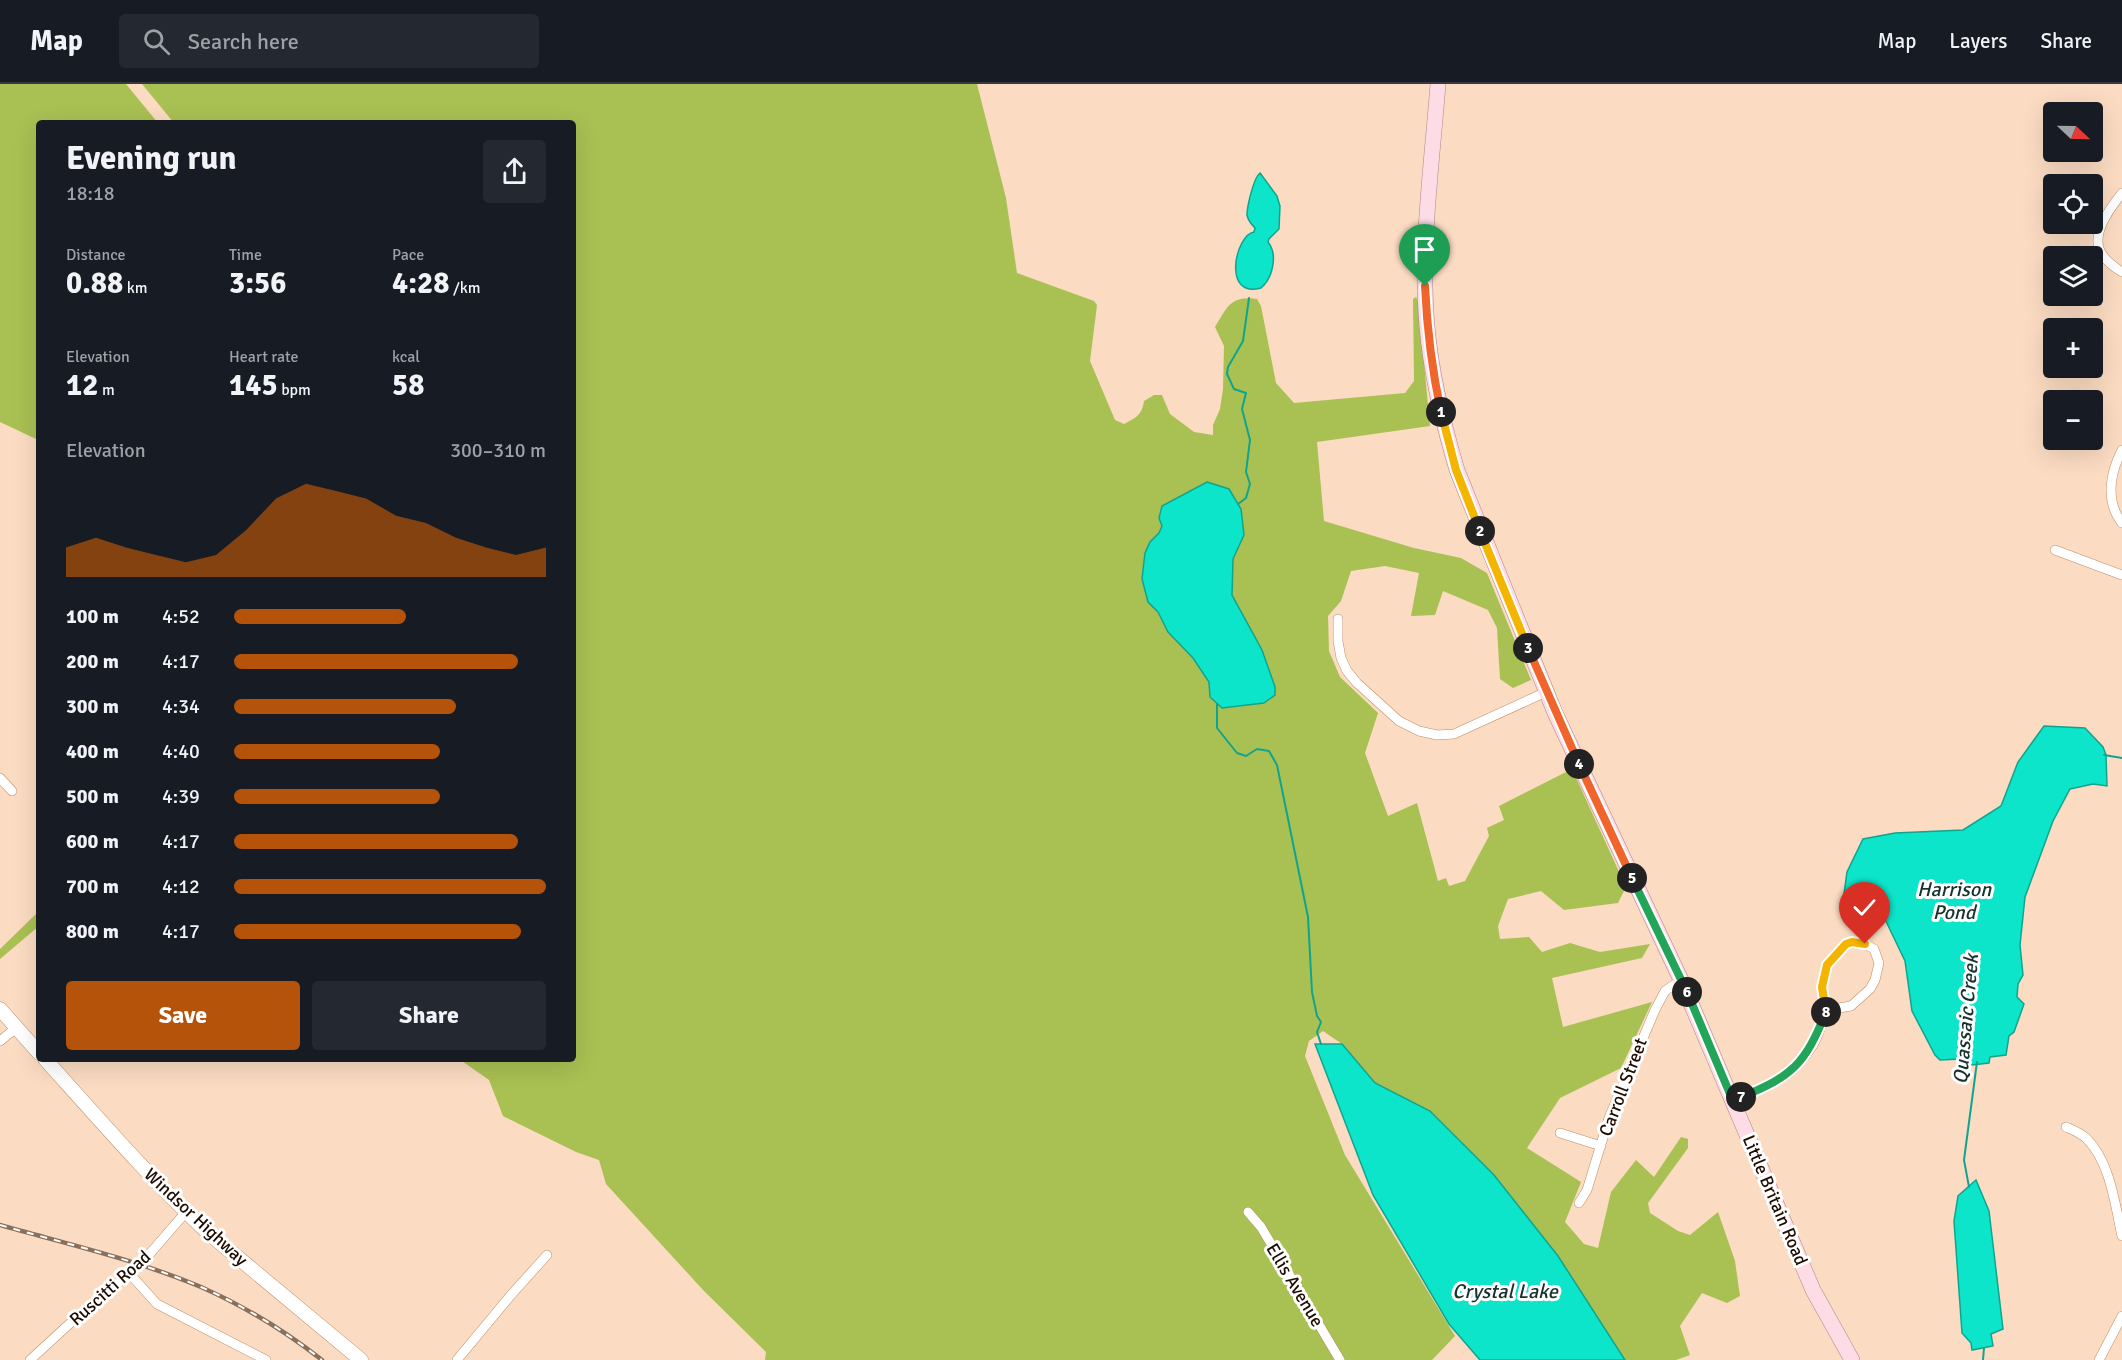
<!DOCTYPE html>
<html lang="en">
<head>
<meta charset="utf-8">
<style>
  body { margin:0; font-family:Signika,sans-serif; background:#242831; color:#f1f3f6; height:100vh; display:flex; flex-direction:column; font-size:22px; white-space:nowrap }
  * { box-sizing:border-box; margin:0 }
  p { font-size:20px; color:#9ea1a6 }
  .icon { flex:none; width:33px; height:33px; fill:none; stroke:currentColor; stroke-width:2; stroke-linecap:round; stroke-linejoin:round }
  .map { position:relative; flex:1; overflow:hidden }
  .drawer { position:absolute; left:36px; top:36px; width:540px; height:942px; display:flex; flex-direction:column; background:#171b24; border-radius:6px; box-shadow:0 6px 24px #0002 }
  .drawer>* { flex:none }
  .needle { width:39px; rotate:112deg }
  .tools { position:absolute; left:2043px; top:18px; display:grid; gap:12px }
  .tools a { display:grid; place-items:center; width:60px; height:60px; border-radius:6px; background:#171b24; box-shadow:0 6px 24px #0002; font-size:30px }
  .pin { position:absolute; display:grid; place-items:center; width:51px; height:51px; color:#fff; margin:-62px -26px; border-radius:50% 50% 50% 0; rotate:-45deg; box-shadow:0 0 6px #0007 }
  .pin .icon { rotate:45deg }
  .km { position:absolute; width:30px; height:30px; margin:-15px; border-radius:50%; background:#222; color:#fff; font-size:16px; line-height:30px; text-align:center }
  .round { display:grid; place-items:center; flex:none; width:63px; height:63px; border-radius:6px; background:#242831 }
  .head { display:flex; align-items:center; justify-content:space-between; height:102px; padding:0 30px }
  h1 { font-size:33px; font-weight:700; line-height:45px }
  .stats { display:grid; grid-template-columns:repeat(3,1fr); gap:9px; height:102px; padding:6px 30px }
  .stats div { display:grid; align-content:center }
  .stats b { font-size:30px; font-weight:700 }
  .stats small { font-size:16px; font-weight:400 }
  .stats p { font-size:16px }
  .chart { height:168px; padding:12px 30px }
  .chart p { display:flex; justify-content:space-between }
  .chart svg { width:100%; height:108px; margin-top:6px; fill:#b45309; opacity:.7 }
  .button { display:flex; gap:12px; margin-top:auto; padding:12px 30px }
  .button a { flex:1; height:69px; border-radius:6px; background:#b45309; color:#fff; font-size:24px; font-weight:700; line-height:69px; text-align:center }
  .button a+a { background:#242831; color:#f1f3f6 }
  ul { padding:0 30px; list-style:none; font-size:20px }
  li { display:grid; grid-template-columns:96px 72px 1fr; align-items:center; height:45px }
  li i { height:15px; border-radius:8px; background:#b45309 }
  header { display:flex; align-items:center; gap:36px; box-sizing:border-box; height:84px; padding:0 30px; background:#171b24; border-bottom:2px solid #363941 }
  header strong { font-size:28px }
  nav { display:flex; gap:33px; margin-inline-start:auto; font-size:21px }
  .search { width:420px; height:54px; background:#242831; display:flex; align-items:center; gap:15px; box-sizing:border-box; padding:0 21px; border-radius:6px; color:#9ea1a6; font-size:22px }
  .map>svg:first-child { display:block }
  .green { fill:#a9c053 }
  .water { fill:#0ce5ca; stroke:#11a48d; stroke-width:1.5 }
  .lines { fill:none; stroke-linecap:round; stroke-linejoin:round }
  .stream { stroke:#11a48d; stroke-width:2 }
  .street-casing { stroke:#bf8e66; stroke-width:10 }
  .secondary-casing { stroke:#bf8e66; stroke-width:15 }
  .primary-casing { stroke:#ae848a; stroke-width:16 }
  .street { stroke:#fff; stroke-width:9 }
  .secondary { stroke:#fff; stroke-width:14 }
  .primary { stroke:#fddce5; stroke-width:15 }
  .rail-casing { stroke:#88705d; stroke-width:4.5 }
  .rail { stroke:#fff; stroke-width:2; stroke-dasharray:7; stroke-linecap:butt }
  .split-1-casing { stroke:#fff; stroke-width:12 }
  .split-2-casing { stroke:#fff; stroke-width:12 }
  .split-3-casing { stroke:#fff; stroke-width:12 }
  .split-4-casing { stroke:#fff; stroke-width:12 }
  .split-5-casing { stroke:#fff; stroke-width:12 }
  .split-6-casing { stroke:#fff; stroke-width:12 }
  .split-7-casing { stroke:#fff; stroke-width:12 }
  .split-8-casing { stroke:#fff; stroke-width:12 }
  .split-9-casing { stroke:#fff; stroke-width:12 }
  .split-1 { stroke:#f0652b; stroke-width:8 }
  .split-2 { stroke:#f5b400; stroke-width:8 }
  .split-3 { stroke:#f5b400; stroke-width:8 }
  .split-4 { stroke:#f0652b; stroke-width:8 }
  .split-5 { stroke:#f0652b; stroke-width:8 }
  .split-6 { stroke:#22a559; stroke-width:8 }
  .split-7 { stroke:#22a559; stroke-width:8 }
  .split-8 { stroke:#22a559; stroke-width:8 }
  .split-9 { stroke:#f5b400; stroke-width:8 }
  .labels { text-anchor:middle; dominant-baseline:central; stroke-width:6; stroke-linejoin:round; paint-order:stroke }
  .street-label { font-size:18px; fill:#1e0c00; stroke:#fff }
  .water-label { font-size:20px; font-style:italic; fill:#17332e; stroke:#fff }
</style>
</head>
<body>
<header>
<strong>Map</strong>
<div class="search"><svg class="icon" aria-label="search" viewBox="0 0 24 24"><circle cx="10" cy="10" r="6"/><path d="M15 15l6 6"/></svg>Search here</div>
<nav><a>Map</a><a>Layers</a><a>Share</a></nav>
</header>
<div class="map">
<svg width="2122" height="1276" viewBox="0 0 2122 1276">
  <rect width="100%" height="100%" fill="#fbdbc2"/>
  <path class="green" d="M0,0H126L158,39H39V358L36,355L0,338Z
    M142,0H977L1006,114L1017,189L1094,217L1097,221L1090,277L1115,336L1124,340C1136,334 1142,331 1144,317L1154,311H1162L1170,330L1194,348L1213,351V341L1220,325L1223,305L1224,262L1215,243C1227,223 1231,211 1257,215L1261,222L1276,299L1294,319L1405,309L1414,297L1413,215L1416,213L1418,217L1430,342L1317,358L1324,437L1414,464L1461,474L1487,489L1531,596L1513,604L1500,595L1497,544L1488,526L1443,507L1435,531L1411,532L1419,489L1385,482L1351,487L1341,517L1328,532L1329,567L1340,593L1378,629L1365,669L1388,732L1417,719L1438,797L1446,794L1449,802L1465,797L1489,752L1487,744L1504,736L1499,722L1572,685L1626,803L1618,819L1564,826L1541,807L1508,815L1498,842L1500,855L1529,853L1542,868L1570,859L1600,868L1650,860L1642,874L1552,894L1563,943L1652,918L1621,984L1560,1014L1527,1064L1581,1098L1565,1138L1584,1160L1598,1164L1611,1108L1636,1076L1654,1093L1681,1053L1688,1055V1064L1648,1119L1650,1129L1678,1147L1690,1151L1718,1128L1735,1177L1740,1212L1727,1219L1702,1209L1680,1242L1690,1271L1676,1276H1625L1558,1172L1494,1091L1430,1027L1375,999L1342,960L1323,947L1309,957L1305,972L1345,1071L1455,1252L1432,1276H765L766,1268L704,1207L606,1100L599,1076L576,1068L503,1032L489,996L459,975H573V39H174Z
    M39,827V842L0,875V865Z"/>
  <path class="water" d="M1260,89L1277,112L1280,122L1279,145L1269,155L1268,158C1278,170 1273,194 1261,204C1222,215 1235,151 1254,148L1255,144C1251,140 1248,136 1247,131C1247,122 1254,93 1260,89Z
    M1207,398L1229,405L1241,425L1244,451L1233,475L1232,511L1262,566L1275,603V611L1264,619L1222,624L1210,613L1209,598L1193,574L1168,548L1158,528L1148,518L1142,495L1145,469L1150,458L1159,449L1162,442L1159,434L1162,422Z
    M2044,642L2085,644L2103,663L2106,671L2107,702L2093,700L2070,705L2053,737L2025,813L2020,861L2023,891L2018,900L2017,913L2024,920L2014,948L2009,952L2006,971L1990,973L1989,979L1963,982L1961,975L1940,976L1935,971L1912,927L1905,877L1882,829L1858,812L1844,810L1847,788L1863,755L1895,749L1963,746L2001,722L2018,678Z
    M1315,960H1342L1375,999L1430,1027L1494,1091L1558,1172L1625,1276H1480L1449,1240L1373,1111Z
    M1976,1096L1989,1127L2003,1245L1991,1250L1993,1262L1972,1266L1971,1259L1962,1249L1954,1137L1958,1112Z"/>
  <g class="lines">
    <path class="stream" d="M1238,420L1246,414L1250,400L1246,388L1250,356L1242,325L1246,309L1234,305L1227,290L1228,283L1243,257L1249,214
      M1217,620V644L1237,669L1246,672L1257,665L1269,667L1277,681L1308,833L1312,908L1317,932L1321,938L1317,948L1321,960
      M2104,671L2122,674
      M1969,1103L1964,1076L1977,978
      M1983,1276L1984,1264"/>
    <defs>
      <path id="street" d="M2122,109C2111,123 2090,150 2101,169C2106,177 2114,183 2122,188
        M2122,366C2110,389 2105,417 2122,439
        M2055,466L2122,491
        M1338,535V557L1341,574L1347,587L1357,599L1399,637L1419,647L1437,651L1454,650L1546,608
        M0,694L12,707
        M1852,858L1865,860L1874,865L1879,879L1875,896L1870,905L1851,922L1827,926C1819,905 1821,886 1837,869C1842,864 1845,860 1852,858Z
        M0,957L16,944
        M1733,1017C1764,1004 1795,991 1813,961C1819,950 1823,937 1827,926
        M2066,1043C2073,1046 2081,1049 2087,1055C2110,1078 2115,1120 2122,1152
        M1560,1049L1601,1062
        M1579,1119L1587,1106L1609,1034L1655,926L1665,907L1681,896
        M1248,1128L1261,1143L1340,1276
        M129,1189L157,1220L266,1276
        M30,1276L78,1232L140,1181L186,1128
        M457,1276L511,1211L547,1171
        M2099,1276L2122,1232"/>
      <path id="secondary" d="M0,925L39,969
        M45,975C97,1033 149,1093 206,1147L361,1276"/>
      <path id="primary" d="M1438,0C1432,80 1420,162 1427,242C1431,291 1443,339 1457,386L1555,629L1681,896L1813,1206L1852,1276"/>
    </defs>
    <use href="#street" class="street-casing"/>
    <use href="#secondary" class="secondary-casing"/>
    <use href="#primary" class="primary-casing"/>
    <use href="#street" class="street"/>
    <use href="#secondary" class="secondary"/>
    <use href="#primary" class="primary"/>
    <defs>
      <path id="rail" d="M0,1141C67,1160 137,1176 201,1203C244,1222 285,1247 322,1276"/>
    </defs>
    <use href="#rail" class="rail-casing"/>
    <use href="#rail" class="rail"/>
  </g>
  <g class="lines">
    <defs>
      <path id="split-1" d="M1425,202C1427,245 1432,286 1441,328"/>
      <path id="split-2" d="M1441,328L1456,386L1480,447"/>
      <path id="split-3" d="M1480,447L1528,564"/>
      <path id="split-4" d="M1528,564L1579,680"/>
      <path id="split-5" d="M1579,680L1632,794"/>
      <path id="split-6" d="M1632,794L1687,908"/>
      <path id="split-7" d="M1687,908L1733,1017L1741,1013"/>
      <path id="split-8" d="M1741,1013C1793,992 1805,980 1826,928"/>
      <path id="split-9" d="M1826,928L1822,903L1827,881L1846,860L1852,858L1865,860"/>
    </defs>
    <use href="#split-1" class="split-1-casing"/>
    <use href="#split-2" class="split-2-casing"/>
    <use href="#split-3" class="split-3-casing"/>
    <use href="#split-4" class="split-4-casing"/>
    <use href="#split-5" class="split-5-casing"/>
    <use href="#split-6" class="split-6-casing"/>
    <use href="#split-7" class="split-7-casing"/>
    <use href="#split-8" class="split-8-casing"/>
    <use href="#split-9" class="split-9-casing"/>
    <use href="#split-1" class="split-1"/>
    <use href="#split-2" class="split-2"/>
    <use href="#split-3" class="split-3"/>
    <use href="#split-4" class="split-4"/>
    <use href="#split-5" class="split-5"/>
    <use href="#split-6" class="split-6"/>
    <use href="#split-7" class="split-7"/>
    <use href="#split-8" class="split-8"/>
    <use href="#split-9" class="split-9"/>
  </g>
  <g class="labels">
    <g class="street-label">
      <text transform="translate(1623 1003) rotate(-69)">Carroll Street</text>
      <text transform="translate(1775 1116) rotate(67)">Little Britain Road</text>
      <text transform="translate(196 1133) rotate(43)">Windsor Highway</text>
      <text transform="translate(1295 1201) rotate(59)">Ellis Avenue</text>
      <text transform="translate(110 1204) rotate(-42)">Ruscitti Road</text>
    </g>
    <g class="water-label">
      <text x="1954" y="805">Harrison<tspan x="1954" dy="23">Pond</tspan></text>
      <text transform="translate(1966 935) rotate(-85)">Quassaic Creek</text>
      <text x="1505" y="1207">Crystal Lake</text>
    </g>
  </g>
</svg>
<div class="tools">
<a><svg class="needle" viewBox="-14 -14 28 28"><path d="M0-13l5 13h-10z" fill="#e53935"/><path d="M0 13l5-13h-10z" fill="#9ea1a6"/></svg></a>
<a><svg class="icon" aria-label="locate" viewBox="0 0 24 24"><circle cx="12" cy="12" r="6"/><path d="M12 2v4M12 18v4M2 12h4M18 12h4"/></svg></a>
<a><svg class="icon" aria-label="layers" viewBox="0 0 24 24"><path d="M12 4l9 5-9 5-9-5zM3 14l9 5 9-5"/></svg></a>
<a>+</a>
<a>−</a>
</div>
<div class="pin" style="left:1425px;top:202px;background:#1e9e55"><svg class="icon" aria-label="arrive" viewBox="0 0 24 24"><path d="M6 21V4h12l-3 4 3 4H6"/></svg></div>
<div class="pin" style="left:1865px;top:860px;background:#d93025"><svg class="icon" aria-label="check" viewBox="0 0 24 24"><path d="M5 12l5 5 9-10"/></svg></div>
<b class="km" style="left:1441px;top:328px">1</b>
<b class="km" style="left:1480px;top:447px">2</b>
<b class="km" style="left:1528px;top:564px">3</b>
<b class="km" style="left:1579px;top:680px">4</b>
<b class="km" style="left:1632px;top:794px">5</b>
<b class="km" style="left:1687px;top:908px">6</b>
<b class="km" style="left:1741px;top:1013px">7</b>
<b class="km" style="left:1826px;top:928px">8</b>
<section class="drawer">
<div class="head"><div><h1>Evening run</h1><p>18:18</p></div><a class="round"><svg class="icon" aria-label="share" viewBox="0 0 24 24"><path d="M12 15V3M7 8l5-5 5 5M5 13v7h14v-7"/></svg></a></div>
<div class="stats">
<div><p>Distance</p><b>0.88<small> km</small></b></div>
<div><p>Time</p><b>3:56</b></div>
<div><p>Pace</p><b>4:28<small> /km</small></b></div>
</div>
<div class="stats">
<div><p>Elevation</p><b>12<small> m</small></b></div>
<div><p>Heart rate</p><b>145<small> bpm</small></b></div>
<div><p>kcal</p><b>58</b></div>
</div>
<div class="chart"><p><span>Elevation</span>300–310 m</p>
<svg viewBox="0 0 160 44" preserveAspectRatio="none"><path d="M0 44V32L10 28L20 32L30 35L40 38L50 35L60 25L70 12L80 6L90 9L100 12L110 19L120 22L130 28L140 32L150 35L160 32V44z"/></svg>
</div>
<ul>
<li><b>100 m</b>4:52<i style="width:55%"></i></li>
<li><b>200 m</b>4:17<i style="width:91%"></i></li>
<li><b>300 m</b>4:34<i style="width:71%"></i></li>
<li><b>400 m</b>4:40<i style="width:66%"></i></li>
<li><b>500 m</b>4:39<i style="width:66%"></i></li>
<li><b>600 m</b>4:17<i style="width:91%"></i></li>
<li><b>700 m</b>4:12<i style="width:100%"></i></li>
<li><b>800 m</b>4:17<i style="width:92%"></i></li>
</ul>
<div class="button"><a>Save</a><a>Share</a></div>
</section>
</div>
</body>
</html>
